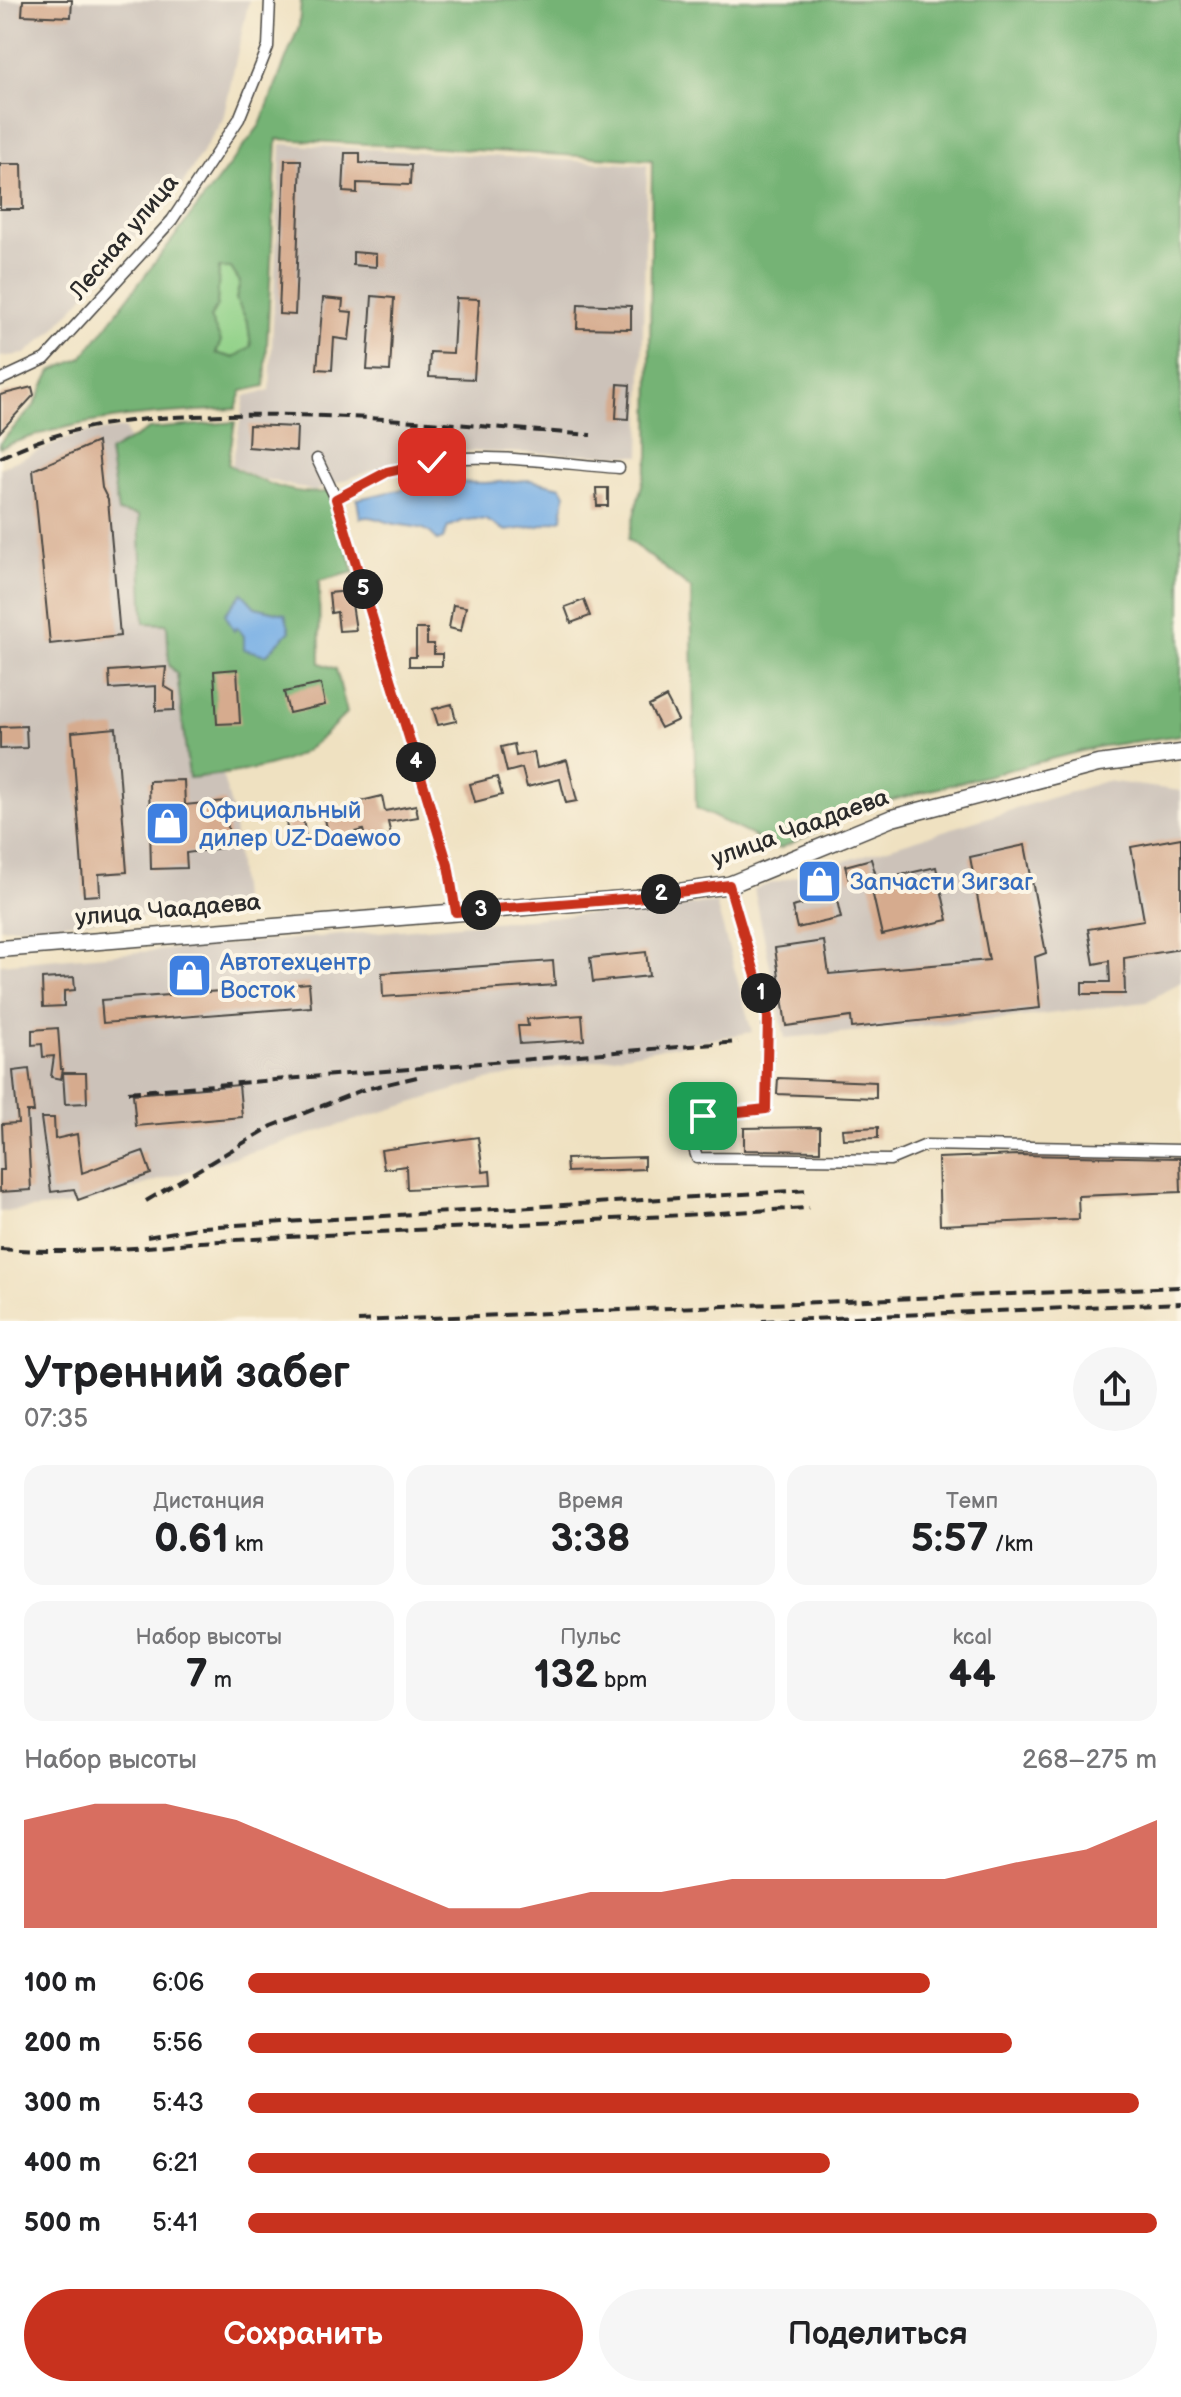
<!DOCTYPE html>
<html lang="ru">
<head>
<meta charset="utf-8">
<style>
  body { margin:0; font-family:"Balsamiq Sans",sans-serif; background:#f6f6f6; color:#202124; height:100vh; display:flex; flex-direction:column; font-size:30px; white-space:nowrap }
  * { box-sizing:border-box; margin:0 }
  p { font-size:26px; color:#757577 }
  .icon { flex:none; width:44px; height:44px; fill:none; stroke:currentColor; stroke-width:2; stroke-linecap:round; stroke-linejoin:round }
  .map { position:relative; height:1321px; overflow:hidden }
  .side { display:flex; flex-direction:column; background:#fff; flex:1 }
  .side>* { flex:none }
  .pin { position:absolute; display:grid; place-items:center; width:68px; height:68px; color:#fff; margin:-34px; border-radius:16px; box-shadow:0 4px 12px #0006 }
  .km { position:absolute; width:40px; height:40px; margin:-20px; border-radius:50%; background:#222; color:#fff; font-size:22px; line-height:40px; text-align:center }
  .round { display:grid; place-items:center; flex:none; width:84px; height:84px; border-radius:42px; background:#f6f6f6 }
  .summary { display:flex; align-items:center; justify-content:space-between; height:136px; padding:0 24px }
  h1 { font-size:44px; font-weight:600; line-height:60px }
  .metrics { display:grid; grid-template-columns:repeat(3,1fr); gap:12px; height:136px; padding:8px 24px }
  .metrics div { display:grid; align-content:center; border-radius:20px; background:#f6f6f6; text-align:center }
  .metrics b { font-size:40px; font-weight:600 }
  .metrics small { font-size:22px; font-weight:400 }
  .metrics p { font-size:22px }
  .chart { height:224px; padding:16px 24px }
  .chart p { display:flex; justify-content:space-between }
  .chart svg { width:100%; height:144px; margin-top:8px; fill:#c8321e; opacity:.7 }
  .button { display:flex; gap:16px; margin-top:auto; padding:16px 24px }
  .button a { flex:1; height:92px; border-radius:48px; background:#c8321e; color:#fff; font-size:32px; font-weight:600; line-height:92px; text-align:center }
  .button a+a { background:#f6f6f6; color:#202124 }
  ul { padding:0 24px; list-style:none; font-size:26px }
  li { display:grid; grid-template-columns:128px 96px 1fr; align-items:center; height:60px }
  li i { height:20px; border-radius:10px; background:#c8321e }
  .map>svg:first-child { display:block }
  .industrial { fill:#ccc2b9 }
  .green { fill:#91d188; stroke:#5e7e5a; stroke-width:2 }
  .forest { fill:#74b374; stroke:#506f50; stroke-width:2; fill-rule:evenodd }
  .water { fill:#76aee5; stroke:#506c88; stroke-width:2 }
  .building { fill:#d6ab8e }
  .lines { fill:none; stroke-linecap:round; stroke-linejoin:round }
  .street-casing { stroke:#484642; stroke-width:13 }
  .primary-casing { stroke:#484642; stroke-width:19 }
  .street { stroke:#fff; stroke-width:10 }
  .primary { stroke:#fff; stroke-width:16 }
  .rail { stroke:#2b2b2b; stroke-width:4; stroke-dasharray:12 6; stroke-linecap:butt }
  .route-casing { stroke:#fff; stroke-width:16 }
  .route { stroke:#c8321e; stroke-width:10 }
  .labels { text-anchor:middle; dominant-baseline:central; stroke-width:8; stroke-linejoin:round; paint-order:stroke }
  .street-label { font-size:24px; fill:#2b2b2b; stroke:#fcf5e5 }
  .shop-label { font-size:24px; fill:#366cbe; stroke:#fcf5e5; text-anchor:start }
</style>
</head>
<body>
<div class="map">
<svg width="1181" height="1321" viewBox="0 0 1181 1321">
  <rect width="100%" height="100%" fill="#fcf5e5"/>
  <filter id="ink" filterUnits="userSpaceOnUse"><feTurbulence type="fractalNoise" baseFrequency=".0125" numOctaves="2"/><feDisplacementMap in="SourceGraphic" scale="16" xChannelSelector="R" yChannelSelector="G"/><feConvolveMatrix kernelMatrix="1 2 1 2 8 2 1 2 1" color-interpolation-filters="sRGB"/></filter>
  <filter id="wash" filterUnits="userSpaceOnUse"><feTurbulence type="fractalNoise" baseFrequency=".006" numOctaves="4" result="noise"/><feDisplacementMap in="SourceGraphic" scale="32" xChannelSelector="R" yChannelSelector="G"/><feGaussianBlur stdDeviation="1.8" result="paint"/><feColorMatrix in="noise" values="0 0 0 0 0 0 0 0 0 0 0 0 0 0 0 0 0 1.4 0 .05"/><feComposite in="paint" operator="in"/></filter>
  <g filter="url(#wash)">
    <rect width="100%" height="100%" fill="#efe1c1"/>
    <path class="industrial" d="M0,0H249L223,119L180,188L53,331L25,354L0,357Z
      M281,144L647,165L640,456L429,450L314,491L256,477L232,465L245,396L270,390Z
      M125,428L233,813L242,909L0,928V468L78,434Z
      M1106,781L1181,791V982L1146,1002L1040,1015L785,1038L754,889Z
      M716,903L752,1032L487,1080L81,1204L0,1212V964Z"/>
    <path class="green" d="M219,268H231L240,282L236,299L248,323L251,347L234,358L216,353L210,318L217,306Z"/>
    <path class="forest" d="M301,0H1181V735L1097,747L877,804L779,849L696,808L691,589L628,539L649,457L652,160L277,139L265,386L242,391L236,409C156,413 74,417 0,448V443L34,406L51,371L82,358L260,125L299,26ZM219,268H231L240,282L236,299L248,323L251,346L234,358L216,353L221,341L210,318L217,306Z
      M235,422L228,464C255,480 296,498 329,491L336,510L335,530L344,537L354,572L319,581L320,663L336,669L347,713C334,725 320,741 305,751C276,770 223,774 189,778L177,674L169,665L167,624L144,623L139,515L118,512L109,452L149,429ZM255,607L284,614L290,631L266,655L237,626Z"/>
    <path class="water" d="M530,480L561,487L565,494L562,519L539,526L506,531L486,520L475,519L462,521L448,527L443,539L437,541C427,523 408,528 391,523C379,520 373,515 360,518L357,499L437,482L485,483Z
      M242,593L255,607L285,614L290,631L266,655L244,649V636L237,627L234,631L225,614Z"/>
    <g id="blocks">
      <path class="building" d="M23,0H72L71,17L22,15Z
        M345,153H360V163L411,165L410,185L357,183V193L343,192Z
        M285,160H301L295,315L279,314Z
        M0,164H22L23,209H0Z
        M353,252L376,254V267L353,265Z
        M372,296L394,298L390,371L367,370Z
        M323,298L343,300L342,311L352,312L349,340L334,338L332,370L317,369Z
        M456,298L479,299L474,379L429,377L430,352L453,353Z
        M578,304L631,306V329L577,328Z
        M618,384L630,385L628,419L616,418Z
        M32,387L34,395L0,432V395Z
        M249,425L297,427L296,451L248,447Z
        M97,442L102,488L108,500L120,636L50,644L33,470Z
        M596,488H608V506H597Z
        M350,591L356,630L339,631L337,612L331,613L329,593Z
        M584,600L590,616L571,623L565,607Z
        M453,605L466,607L461,631L449,628Z
        M416,629H427V644H434V654H442V666H409V657H416Z
        M166,667L164,686L174,692V710L156,711V686L110,689L109,671Z
        M237,669L240,723L217,724L214,671Z
        M321,684L325,705L289,713L284,692Z
        M666,697L678,720L661,728L649,706Z
        M452,704L456,721L438,725L433,709Z
        M26,726L27,748L0,749V727Z
        M116,728L127,872L99,874L100,895L84,896L72,732Z
        M514,744L516,756L534,752L537,768L567,760L577,801L566,803L560,779L527,787L522,768L507,772L501,747Z
        M497,777L502,795L475,802L470,784Z
        M184,780L185,805L225,801L230,847L186,853L187,868L151,869L149,781Z
        M382,796L385,811L416,805L418,817L388,822L391,835L366,841L363,830L329,838L324,814L358,806L357,802Z
        M303,819L306,838L289,840L286,822Z
        M1181,838V949L1124,958L1125,994H1082V982H1110L1109,961L1094,964L1088,929L1144,920L1131,847Z
        M1025,845L1046,953L1035,957L1040,1008L852,1028L851,1017L786,1026L775,948L824,941L829,974L989,960L970,857Z
        M871,859L875,872L849,880L845,866Z
        M936,867L948,920L882,935L870,882Z
        M836,896L841,918L797,928L792,907Z
        M646,952L649,976L593,982L590,958Z
        M553,961L555,985L383,997L382,973Z
        M74,977L75,990L64,991V1006L43,1007L42,979Z
        M309,983L311,1007L103,1023L101,1000L168,995V992L178,991V994L221,991V988L232,987V990Z
        M582,1015L584,1040L520,1044L518,1026H528L527,1019Z
        M58,1028L61,1069H63L61,1079L51,1077L54,1056L43,1057L42,1044L32,1045V1030Z
        M29,1069L34,1112H27L31,1190L0,1192V1170H4L2,1124L18,1123L13,1071Z
        M63,1073H86L87,1103L65,1104Z
        M778,1078L876,1082V1098L777,1094Z
        M239,1085L242,1117L136,1126L133,1094Z
        M41,1118H54L55,1139L77,1134L82,1173L143,1151L151,1174L78,1200L74,1189L51,1192Z
        M820,1127V1151L744,1150V1128Z
        M878,1127V1138L843,1139L842,1129Z
        M478,1137L483,1172L490,1171L491,1185L407,1189L406,1166L384,1169L381,1150Z
        M1018,1155L1180,1158L1181,1192L1078,1196L1079,1219L940,1225L938,1158Z
        M644,1157V1169L567,1172L566,1159Z"/>
    </g>
  </g>
  <g filter="url(#ink)">
    <use href="#blocks" fill-opacity="0" stroke="#484642" stroke-width="2"/>
    <g class="lines">
      <defs>
        <path id="street" d="M0,380L45,359L172,220L239,119L268,47L270,0
          M317,459L336,499L448,865L456,912
          M336,499C353,490 369,480 386,473C454,445 547,463 619,468
          M729,885L768,1017L766,1109L703,1116L689,1132L697,1158L890,1160L926,1145L1181,1150"/>
        <path id="primary" d="M0,949L636,898L729,885L892,818L1098,764L1181,753"/>
      </defs>
      <use href="#street" class="street-casing"/>
      <use href="#primary" class="primary-casing"/>
      <use href="#street" class="street"/>
      <use href="#primary" class="primary"/>
      <path class="rail" d="M0,458C60,426 128,419 195,416C327,410 459,425 591,435
        M128,1092L738,1042
        M146,1201L272,1126L362,1090L417,1077
        M147,1237L202,1227L809,1190
        M0,1249C69,1254 131,1249 200,1242L809,1208
        M358,1321L1181,1287
        M762,1321L1181,1303"/>
    </g>
  </g>
  <g class="lines" filter="url(#ink)">
    <defs>
      <path id="route" d="M432,462L387,472L336,499L448,865L456,912L636,898L729,885L768,1017L766,1109L703,1116"/>
    </defs>
    <use href="#route" class="route-casing"/>
    <use href="#route" class="route"/>
  </g>
  <defs>
    <symbol id="shop-square" viewBox="-11 -11 22 22"><rect x="-9" y="-9" width="18" height="18" rx="4" fill="#3f7fe0" stroke="#fcf5e5"/><path d="M-5-2.5h2.3a2.7 3.5 0 0 1 5.4 0H5L5.5 6h-11ZM-1.5-2.5h3a1.5 2.3 0 0 0-3 0Z" fill="#fff"/></symbol>
  </defs>
  <g fill-rule="evenodd">
    <use href="#shop-square" x="142" y="798" width="51" height="51"/>
    <use href="#shop-square" x="794" y="856" width="51" height="51"/>
    <use href="#shop-square" x="164" y="950" width="51" height="51"/>
  </g>
  <g class="labels">
    <g class="street-label">
      <text transform="translate(124 237) rotate(-50)">Лесная улица</text>
      <text transform="translate(800 828) rotate(-20)">улица Чаадаева</text>
      <text transform="translate(168 910) rotate(-5)">улица Чаадаева</text>
    </g>
    <g class="shop-label">
      <text x="199" y="810">Официальный<tspan x="199" dy="28">дилер UZ-Daewoo</tspan></text>
      <text x="850" y="882">Запчасти Зигзаг</text>
      <text x="220" y="962">Автотехцентр<tspan x="220" dy="28">Восток</tspan></text>
    </g>
  </g>
</svg>
<div class="pin" style="left:703px;top:1116px;background:#1e9e55"><svg class="icon" aria-label="arrive" viewBox="0 0 24 24"><path d="M6 21V4h12l-3 4 3 4H6"/></svg></div>
<div class="pin" style="left:432px;top:462px;background:#d93025"><svg class="icon" aria-label="check" viewBox="0 0 24 24"><path d="M5 12l5 5 9-10"/></svg></div>
<b class="km" style="left:761px;top:993px">1</b>
<b class="km" style="left:661px;top:894px">2</b>
<b class="km" style="left:481px;top:910px">3</b>
<b class="km" style="left:416px;top:762px">4</b>
<b class="km" style="left:363px;top:589px">5</b>
</div>
<section class="side">
<div class="summary"><div><h1>Утренний забег</h1><p>07:35</p></div><a class="round"><svg class="icon" aria-label="share" viewBox="0 0 24 24"><path d="M12 15V3M7 8l5-5 5 5M5 13v7h14v-7"/></svg></a></div>
<div class="metrics">
<div><p>Дистанция</p><b>0.61<small> km</small></b></div>
<div><p>Время</p><b>3:38</b></div>
<div><p>Темп</p><b>5:57<small> /km</small></b></div>
</div>
<div class="metrics">
<div><p>Набор высоты</p><b>7<small> m</small></b></div>
<div><p>Пульс</p><b>132<small> bpm</small></b></div>
<div><p>kcal</p><b>44</b></div>
</div>
<div class="chart"><p><span>Набор высоты</span>268–275 m</p>
<svg viewBox="0 0 160 44" preserveAspectRatio="none"><path d="M0 44V11L10 6L20 6L30 11L40 20L50 29L60 38L70 38L80 33L90 33L100 29L110 29L120 29L130 29L140 24L150 20L160 11V44z"/></svg>
</div>
<ul>
<li><b>100 m</b>6:06<i style="width:75%"></i></li>
<li><b>200 m</b>5:56<i style="width:84%"></i></li>
<li><b>300 m</b>5:43<i style="width:98%"></i></li>
<li><b>400 m</b>6:21<i style="width:64%"></i></li>
<li><b>500 m</b>5:41<i style="width:100%"></i></li>
</ul>
<div class="button"><a>Сохранить</a><a>Поделиться</a></div>
</section>
</body>
</html>
